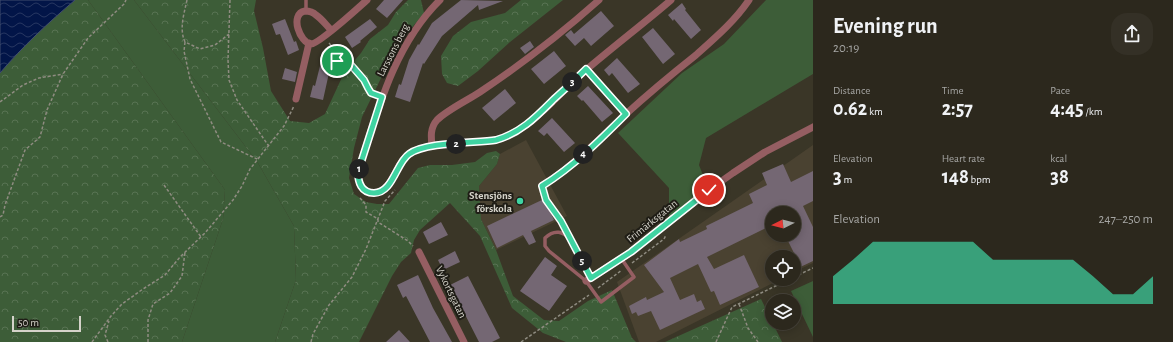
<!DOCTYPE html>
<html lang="en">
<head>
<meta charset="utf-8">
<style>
  body { margin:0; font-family:"Alegreya Sans",sans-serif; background:#343026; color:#f1f3f6; height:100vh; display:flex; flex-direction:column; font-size:15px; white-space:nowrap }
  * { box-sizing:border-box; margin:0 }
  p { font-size:13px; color:#a6a6a4 }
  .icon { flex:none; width:22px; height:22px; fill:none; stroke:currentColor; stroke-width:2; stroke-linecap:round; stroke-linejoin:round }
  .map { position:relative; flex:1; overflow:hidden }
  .sheet { display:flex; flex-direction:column; background:#2c281d; width:360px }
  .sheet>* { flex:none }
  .needle { width:26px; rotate:264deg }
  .controls { position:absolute; left:765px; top:206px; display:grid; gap:8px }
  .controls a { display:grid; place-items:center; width:36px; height:36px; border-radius:50%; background:#2c281d; box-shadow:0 2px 10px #0003,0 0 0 1px #48443b; font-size:20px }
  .scale { position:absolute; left:12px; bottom:10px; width:69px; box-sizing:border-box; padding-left:4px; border:2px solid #d5d3ca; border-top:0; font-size:11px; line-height:14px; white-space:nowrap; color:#d5d3ca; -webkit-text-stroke:3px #1f1d16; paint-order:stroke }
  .pin { position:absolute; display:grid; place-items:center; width:34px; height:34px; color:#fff; margin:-17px; border:2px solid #fff; border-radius:50%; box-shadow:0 1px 4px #0007 }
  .km { position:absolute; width:20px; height:20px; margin:-10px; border-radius:50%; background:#222; color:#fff; font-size:11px; line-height:20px; text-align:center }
  .round { display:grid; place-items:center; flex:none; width:42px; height:42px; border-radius:16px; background:#343026 }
  .head { display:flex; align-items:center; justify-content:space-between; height:68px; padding:0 20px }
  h1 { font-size:22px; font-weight:600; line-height:30px }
  .stats { display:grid; grid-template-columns:repeat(3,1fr); gap:6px; height:68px; padding:4px 20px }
  .stats div { display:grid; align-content:center }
  .stats b { font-size:20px; font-weight:600 }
  .stats small { font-size:11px; font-weight:400 }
  .stats p { font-size:11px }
  .chart { height:112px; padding:8px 20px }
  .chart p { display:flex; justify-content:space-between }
  .chart svg { width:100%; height:72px; margin-top:4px; fill:#3fd4a2; opacity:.7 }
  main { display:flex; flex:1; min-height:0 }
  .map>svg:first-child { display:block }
  .education { fill:#4a4231; fill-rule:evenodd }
  .green { fill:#3d5d38 }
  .forest { fill:url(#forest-crowns) }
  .water { fill:url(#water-waves); stroke:#414e6f }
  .building { fill:#746773 }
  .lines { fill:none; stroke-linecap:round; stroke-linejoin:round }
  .path { stroke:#8f8c81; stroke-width:1.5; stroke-dasharray:3 2; stroke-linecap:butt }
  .service { stroke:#955e62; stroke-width:3.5 }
  .minor { stroke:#955e62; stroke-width:7 }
  .route-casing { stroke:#fff; stroke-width:8 }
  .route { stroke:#3fd4a2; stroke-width:5 }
  .poi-dot { fill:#3fd4a2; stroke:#1f1d16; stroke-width:1.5 }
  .labels { text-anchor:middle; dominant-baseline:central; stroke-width:4; stroke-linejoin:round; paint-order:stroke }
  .street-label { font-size:11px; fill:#d5d3ca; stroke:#1f1d16 }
  .poi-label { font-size:11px; font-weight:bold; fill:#d5d3ca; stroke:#1f1d16; text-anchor:end }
</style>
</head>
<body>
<main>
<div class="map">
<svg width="813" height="342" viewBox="0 0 813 342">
  <defs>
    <pattern id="forest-crowns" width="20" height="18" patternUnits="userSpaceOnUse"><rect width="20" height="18" fill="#3d5d38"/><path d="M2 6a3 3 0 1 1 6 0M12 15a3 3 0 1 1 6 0" fill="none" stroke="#587353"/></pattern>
    <pattern id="water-waves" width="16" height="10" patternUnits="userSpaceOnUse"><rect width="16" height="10" fill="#021548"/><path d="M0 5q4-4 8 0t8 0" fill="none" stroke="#263661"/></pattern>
  </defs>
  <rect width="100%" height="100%" fill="#3a3627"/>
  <path class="education" d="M526,140L567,216L496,250L481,219L479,186L497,164L500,154Z
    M813,145V263L794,272V257H772V279H781L656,342H639L617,282ZM772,213H794V235H772Z"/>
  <path class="green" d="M88,0H134L258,163L294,226L296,280L275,342H182L223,219L225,190Z
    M766,0H813V74L706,138L699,165L707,185L669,218V188L618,133L682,73L724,44Z
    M813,281V337L791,291Z"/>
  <path class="forest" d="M75,0H88L225,190L223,219L182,342H0V73C23,46 48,23 75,0Z
    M134,0H256L254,11L263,48L271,91L290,121L309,123L325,114L344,73L361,53L370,39L388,25L396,12L408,0H421L424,13L400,42L383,74L362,117L354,148L349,178L354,194L366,202L377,204H389L418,168L430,165H452L475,162L487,153L496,151L500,154L497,164L479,186L481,219L496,250L513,296L544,320L559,321L588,301L612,290L632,338L636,342H566L543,333L512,308L480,236L450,203L420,230L414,240L411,253L401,262L392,276L359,342H275L296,280L294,226L258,163Z
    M521,0H563L510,42L478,71L458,86L447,83L442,74L441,56L453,36L471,22L505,13Z
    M761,299L782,342H665Z"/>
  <path class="water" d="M0,0H75C48,23 23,46 0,73Z"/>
  <path class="building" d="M384,0H403L387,18L376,9Z
    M461,0L503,1L479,10L478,5L442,36L424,64L423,63L410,102L395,97L399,84L401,85L409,60L418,44L419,45L432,23Z
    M682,3L686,9L685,10L701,30L691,39L674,19L673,21L668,15Z
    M601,11L614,26L591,46L584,38L575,46L565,35L571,30L574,34Z
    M285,19L294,42L296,41L299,50L288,55L280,34L276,35L272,24Z
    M370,19L377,27L360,41L361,42L352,48L345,37Z
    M653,28L675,54L663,64L642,37Z
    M530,41L534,47L525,54L520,48Z
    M554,51L566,66L544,84L531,69Z
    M617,58L640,84L628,93L612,73L609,76L604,70Z
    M321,62L331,64L323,100L310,97L313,85L315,86Z
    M285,68L297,72L295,82L282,79Z
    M588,86L613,113L602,122L583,100L582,101L577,96Z
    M505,89L516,103L494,121L482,108Z
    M552,118L575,143L564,152L547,133L544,136L538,131Z
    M783,164L791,182L813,171V201L803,206L813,227V261L794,270V253L785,235H794V213H772V225L707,257L714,269L744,255L759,287L720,305L714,291L711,292L698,264L670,278L680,300L694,294L697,302L701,300L705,309L660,330L651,311L638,316L636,312L632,314L629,306L646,297L647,300L664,292L644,265L679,239L680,242L707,229L706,226L753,203L749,194L767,185L762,173Z
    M544,199L554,220L531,231L536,242L529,245L523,235L497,248L487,226Z
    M441,222L448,235L429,244L423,232Z
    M455,251L460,262L443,270L438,260Z
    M545,257L557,266L551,275L567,286L549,311L520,291Z
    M418,275L433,308L452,342H430L406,296L403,298L397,285Z
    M468,276L500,338L492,342H479L450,285Z
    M399,330L410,342H386Z"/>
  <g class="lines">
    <path class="path" d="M187,0C184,14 179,29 185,42L200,49L215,45L229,34
      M230,0L228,60L229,80L237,100L268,145
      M185,42L184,51L190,79L221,142L257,159
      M329,43C334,48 332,56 337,60C341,64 347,62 351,65C361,72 365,90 374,94
      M0,102L23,85L39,78L63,74
      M164,185L201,237
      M544,193L546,200L564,227
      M360,198L366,205V212L378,219V222L408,241L413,246
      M0,217L3,215L5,205L25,150L40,137L47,110L63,74L88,38L124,4L126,0
      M632,263L664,239L666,235
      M794,277L813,268
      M598,288L622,270
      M739,304L748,328L758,342
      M92,342L111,316L122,304L143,289L165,275L180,257L205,233L233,200L242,186L250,169L284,126L294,106
      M108,342L105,335L109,321
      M148,342V320L153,304L170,293L182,276L185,252
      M311,342L313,334L329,305L352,277L366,249L385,201L395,190
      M521,342L589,295
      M716,342L732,307L790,279"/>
    <path class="service" d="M306,11V0
      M591,278C583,262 568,216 545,238V246L549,251L586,281L601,302L634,277L621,258"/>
    <path class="minor" d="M440,0C394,45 377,112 358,172C358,182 361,193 374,193C393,192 395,163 409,154C425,142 475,143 496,140C530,131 560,92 586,70C614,46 643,24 671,0
      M331,30C326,25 322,19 316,15C313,12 309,11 305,11C289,14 300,43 311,44C319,44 359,7 367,0
      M586,69L626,114
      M296,99L309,43
      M432,146C431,137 430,128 437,120C447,110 468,100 480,92C522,64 562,33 599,0
      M542,186C574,166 599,139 626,114C648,94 672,74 696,55C715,38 734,22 749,0
      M419,252L464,342
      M586,281L631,252L709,190L733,173L765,152L813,127"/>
  </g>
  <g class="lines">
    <defs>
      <path id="route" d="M337,61L351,65L364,80L368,88L371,93L382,97L358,172C358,182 361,193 374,193C393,193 396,163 409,154C425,142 475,143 496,140C521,133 537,116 554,99C565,89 576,79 586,69L626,114C600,140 573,167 542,186L546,200L561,221L591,278L631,252L709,190"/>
    </defs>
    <use href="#route" class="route-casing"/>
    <use href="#route" class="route"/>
  </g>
  <circle class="poi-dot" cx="520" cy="201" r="4"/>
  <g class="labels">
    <g class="street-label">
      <text transform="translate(393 50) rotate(-63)">Larssons berg</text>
      <text transform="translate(652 221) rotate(-39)">Frimärksgatan</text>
      <text transform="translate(451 292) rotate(64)">Vykortsgatan</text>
    </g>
    <g class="poi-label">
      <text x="512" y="195">Stensjöns<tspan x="512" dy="13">förskola</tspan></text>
    </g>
  </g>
</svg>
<div class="controls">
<a><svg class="needle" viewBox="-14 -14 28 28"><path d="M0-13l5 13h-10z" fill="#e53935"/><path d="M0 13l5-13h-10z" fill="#a6a6a4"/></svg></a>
<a><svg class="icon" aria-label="locate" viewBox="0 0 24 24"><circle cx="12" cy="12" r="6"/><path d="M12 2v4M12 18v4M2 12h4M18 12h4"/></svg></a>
<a><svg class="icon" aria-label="layers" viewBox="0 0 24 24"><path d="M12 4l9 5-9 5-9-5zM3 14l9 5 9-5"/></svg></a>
</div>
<div class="scale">50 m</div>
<div class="pin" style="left:337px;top:61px;background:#1e9e55"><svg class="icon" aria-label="arrive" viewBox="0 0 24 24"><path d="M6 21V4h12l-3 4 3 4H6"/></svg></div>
<div class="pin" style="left:709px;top:190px;background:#d93025"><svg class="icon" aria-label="check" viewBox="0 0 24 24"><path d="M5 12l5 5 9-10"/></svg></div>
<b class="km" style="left:359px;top:169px">1</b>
<b class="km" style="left:456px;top:144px">2</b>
<b class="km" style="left:572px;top:82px">3</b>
<b class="km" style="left:583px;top:154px">4</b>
<b class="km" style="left:582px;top:261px">5</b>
</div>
<section class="sheet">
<div class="head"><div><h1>Evening run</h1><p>20:19</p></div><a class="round"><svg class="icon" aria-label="share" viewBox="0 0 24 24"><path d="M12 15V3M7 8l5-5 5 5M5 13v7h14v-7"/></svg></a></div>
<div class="stats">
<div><p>Distance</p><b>0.62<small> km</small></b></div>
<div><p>Time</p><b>2:57</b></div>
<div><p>Pace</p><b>4:45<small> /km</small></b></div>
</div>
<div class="stats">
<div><p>Elevation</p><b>3<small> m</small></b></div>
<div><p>Heart rate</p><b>148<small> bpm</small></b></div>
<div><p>kcal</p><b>38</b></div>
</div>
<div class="chart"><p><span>Elevation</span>247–250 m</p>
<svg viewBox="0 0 160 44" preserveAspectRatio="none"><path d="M0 44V27L10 17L20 6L30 6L40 6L50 6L60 6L70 6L80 17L90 17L100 17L110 17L120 17L130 27L140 38L150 38L160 27V44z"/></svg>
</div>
</section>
</main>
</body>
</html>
